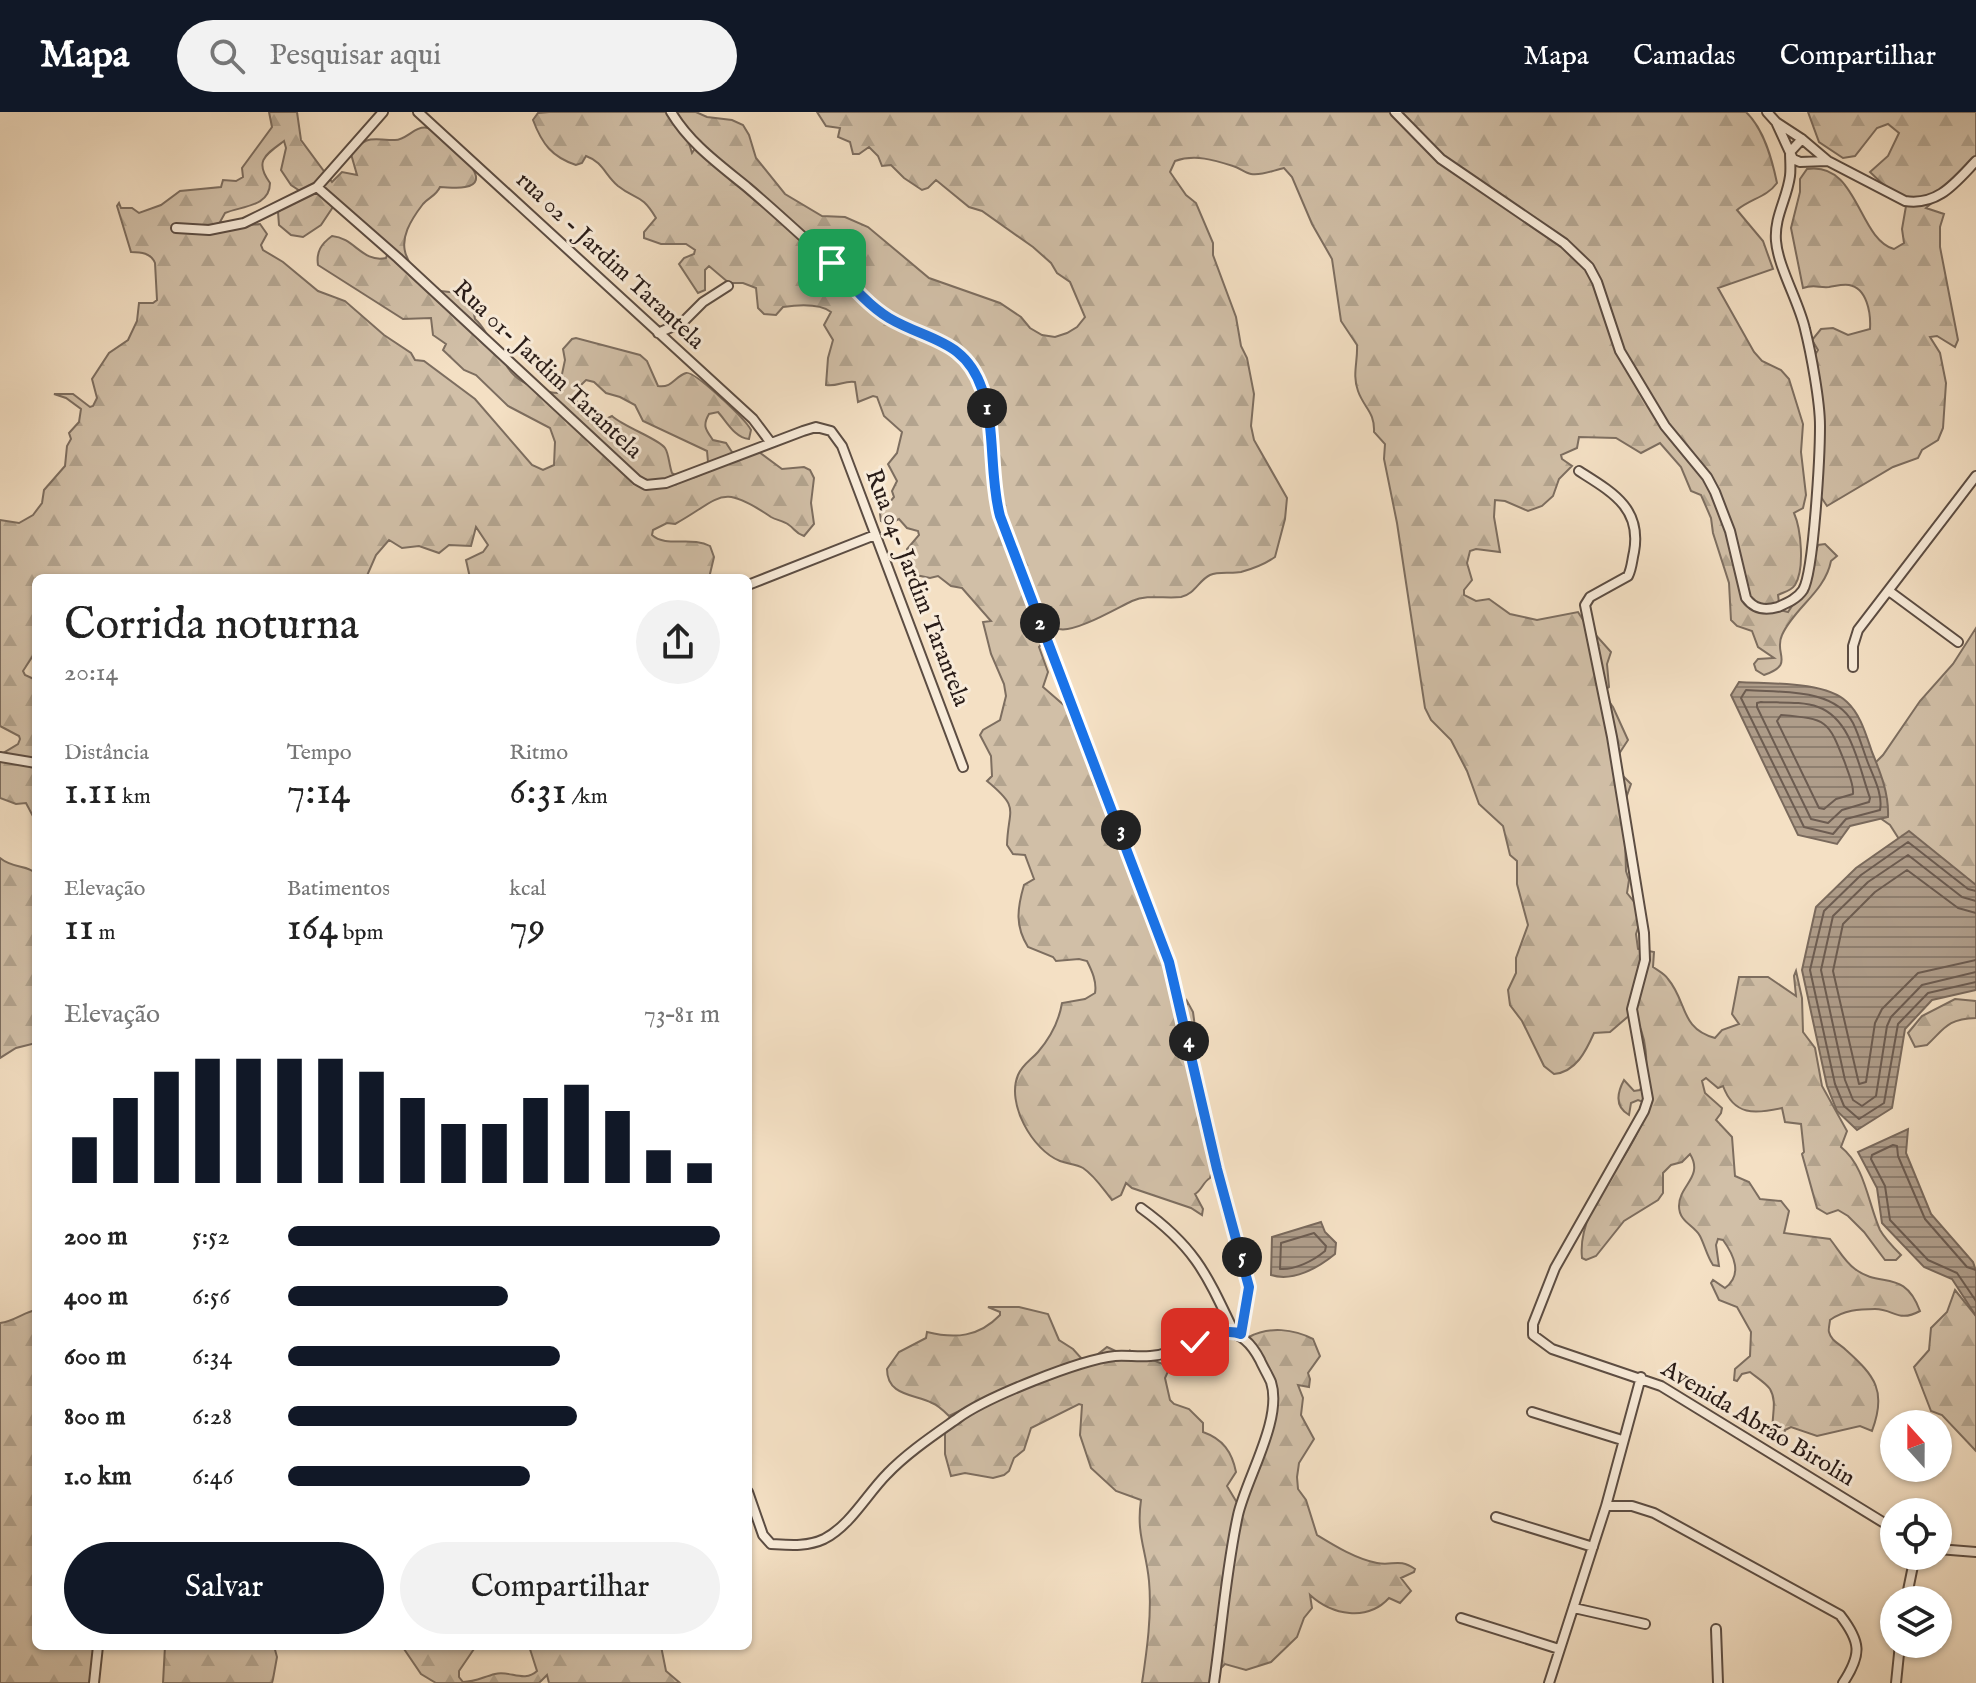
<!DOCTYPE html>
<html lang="pt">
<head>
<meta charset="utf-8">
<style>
  body { margin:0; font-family:"IM FELL English",serif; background:#f2f2f2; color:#222; height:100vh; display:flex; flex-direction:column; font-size:30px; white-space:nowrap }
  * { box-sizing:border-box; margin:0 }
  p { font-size:26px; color:#767676 }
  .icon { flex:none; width:44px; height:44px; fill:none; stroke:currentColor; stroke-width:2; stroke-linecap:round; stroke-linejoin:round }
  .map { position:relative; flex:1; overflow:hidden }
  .details { position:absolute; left:32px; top:462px; width:720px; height:1076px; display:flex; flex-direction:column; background:#fff; border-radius:12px; box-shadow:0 2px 6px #0004 }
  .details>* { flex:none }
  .needle { width:52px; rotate:339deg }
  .fabs { position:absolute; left:1880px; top:1298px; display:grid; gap:16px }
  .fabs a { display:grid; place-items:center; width:72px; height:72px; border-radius:50%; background:#fff; box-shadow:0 2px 6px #0004; font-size:40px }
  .pin { position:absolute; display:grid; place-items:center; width:68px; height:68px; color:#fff; margin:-34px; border-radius:16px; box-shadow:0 4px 12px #0006 }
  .km { position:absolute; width:40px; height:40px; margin:-20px; border-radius:50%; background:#222; color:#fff; font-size:22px; line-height:40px; text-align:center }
  .round { display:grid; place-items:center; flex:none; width:84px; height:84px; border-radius:42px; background:#f2f2f2 }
  .summary { display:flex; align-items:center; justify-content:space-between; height:136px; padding:0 32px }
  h1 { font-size:44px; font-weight:600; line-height:60px }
  .stats { display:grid; grid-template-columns:repeat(3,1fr); gap:12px; height:136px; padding:8px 32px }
  .stats div { display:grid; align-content:center }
  .stats b { font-size:40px; font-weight:600 }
  .stats small { font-size:22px; font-weight:400 }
  .stats p { font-size:22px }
  .chart { height:224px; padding:16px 32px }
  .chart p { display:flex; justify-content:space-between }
  .chart svg { width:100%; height:144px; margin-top:8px; stroke:#111827; stroke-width:6 }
  .cta { display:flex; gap:16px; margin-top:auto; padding:16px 32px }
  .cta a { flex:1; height:92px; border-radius:48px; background:#111827; color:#fff; font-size:32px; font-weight:600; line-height:92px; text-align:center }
  .cta a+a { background:#f2f2f2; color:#222 }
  ul { padding:0 32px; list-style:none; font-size:26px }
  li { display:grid; grid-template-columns:128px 96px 1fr; align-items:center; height:60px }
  li i { height:20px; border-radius:10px; background:#111827 }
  header { display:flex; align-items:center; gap:48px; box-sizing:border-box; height:112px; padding:0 40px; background:#111827; color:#fff }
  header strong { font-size:38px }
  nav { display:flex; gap:44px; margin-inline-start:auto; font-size:28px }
  .search { width:560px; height:72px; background:#f2f2f2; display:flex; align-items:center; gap:20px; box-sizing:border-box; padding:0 28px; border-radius:44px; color:#767676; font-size:30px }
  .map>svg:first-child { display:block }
  .forest { fill:url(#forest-firs); stroke:#7d6e60; stroke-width:2; fill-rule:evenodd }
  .water { fill:url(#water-rules); stroke:#79695c; stroke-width:2 }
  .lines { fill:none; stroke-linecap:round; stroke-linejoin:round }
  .shore { stroke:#6c5c51; stroke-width:2 }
  .minor-casing { stroke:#5c4d43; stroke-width:12 }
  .minor { stroke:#f8ebd9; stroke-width:8 }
  .route-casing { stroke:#fff; stroke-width:16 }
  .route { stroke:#1a73e8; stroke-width:10 }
  .labels { text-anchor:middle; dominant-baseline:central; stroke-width:6; stroke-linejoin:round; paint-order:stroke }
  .street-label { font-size:24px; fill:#291c18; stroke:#f8ebd9 }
</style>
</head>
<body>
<header>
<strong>Mapa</strong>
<div class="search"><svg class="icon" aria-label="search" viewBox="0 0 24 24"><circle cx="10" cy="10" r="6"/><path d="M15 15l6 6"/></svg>Pesquisar aqui</div>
<nav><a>Mapa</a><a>Camadas</a><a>Compartilhar</a></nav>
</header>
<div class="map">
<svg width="1976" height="1571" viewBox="0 0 1976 1571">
  <defs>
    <pattern id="forest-firs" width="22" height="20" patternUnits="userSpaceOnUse" patternTransform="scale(2)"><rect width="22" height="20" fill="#d1bfa7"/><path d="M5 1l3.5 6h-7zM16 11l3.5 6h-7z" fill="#b3a48f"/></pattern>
    <pattern id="water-rules" width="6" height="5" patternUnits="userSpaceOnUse" patternTransform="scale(2)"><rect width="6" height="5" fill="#af9d8a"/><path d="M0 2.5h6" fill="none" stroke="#8e7f70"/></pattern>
  </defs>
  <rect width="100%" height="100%" fill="#f4e0c4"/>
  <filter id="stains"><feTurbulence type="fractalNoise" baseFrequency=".0025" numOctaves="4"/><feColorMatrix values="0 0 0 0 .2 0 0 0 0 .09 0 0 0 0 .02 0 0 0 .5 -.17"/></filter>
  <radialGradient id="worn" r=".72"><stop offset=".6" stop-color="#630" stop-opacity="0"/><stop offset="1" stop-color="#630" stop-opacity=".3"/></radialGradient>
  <path class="forest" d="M269,0H297L301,28L332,70L342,60L357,63L351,42C368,22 371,28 395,28C407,28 415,13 428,16C437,17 445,29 452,35C460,42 493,70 465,75C457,77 447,75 440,75C436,84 429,85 423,92C393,131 401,146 432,178C457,182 470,176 475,207C489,219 486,231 505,238C499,263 537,281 558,281L565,248L563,237L572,227L576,226L640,243L647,249L658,274C673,276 674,265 686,261C694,258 746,308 751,318L749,327C735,326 727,310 718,300L709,302C702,314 706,318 713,328L726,331L732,340H759L782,357L804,355L810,358L814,366L811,391L814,412L804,424C795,421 795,417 789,413C784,409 776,408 771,405C719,370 722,386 675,412L667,411L653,418L652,423C666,436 692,424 710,434L714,445L709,466H470L466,448L483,440L488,433L476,415L471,434L449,433L439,441L419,434L402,436L389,428L376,443L366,466H36V539L23,559L25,563L36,568V710L26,691L16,692L0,686V643L18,632L20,627L19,624L0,614V408L19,411L33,403L42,391L44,378L65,354L67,334L71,327L69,321L79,310L81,297L66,286L54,282H73L90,295L93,294L97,286L92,267L109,241L128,228L137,209L139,191H153L157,188L155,151C151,141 141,140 131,140L117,94L119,91L121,96H132L139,101L161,93L180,79L221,75L223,68L236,69L243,65L242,56L272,15ZM284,29L286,36L281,58L291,73L303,81L278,100L279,113L291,123L303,125L321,113L335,92L388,140L386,146C362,151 355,126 332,124C321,132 316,140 318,153L403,207L431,206L433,223L446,232L443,238L464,258L476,263L508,294L550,316L555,330L554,353L543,358L532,353L475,287L424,249L415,248L411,241L384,223L345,189L318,179L283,150L263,138L261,133L267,122L260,112L237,114L220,110L225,101C241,94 270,95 270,71C254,49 265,43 284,29ZM586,268L594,270L606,281L620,285L635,293L643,309L707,339L708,350L704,361C692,368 685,369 672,361C669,353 669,342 665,336C659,327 624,315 612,304L598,311L589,308L577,294V277Z
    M549,0H668L688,28L692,41L700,29L690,21L675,0H696L707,5L732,8L743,13L749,23L756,46L785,82L822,104L845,105L868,115L929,166L1000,191L1021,205L1030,216L1042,223L1055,225L1067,221L1077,215L1085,205L1070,170L1057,161L1051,151L1033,135L982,99L969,95L936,68L928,76L922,78L904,66L891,53L882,54L878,44L869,35L859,42H853L850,30L838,25L840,16L826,14L817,0H1746C1764,17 1772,47 1777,71C1767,85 1750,87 1737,98L1763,129L1773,157L1718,176L1754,240L1762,249L1781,258L1789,267L1803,312L1801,340L1806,383L1803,396L1794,401C1801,417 1805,457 1795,473C1791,479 1784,480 1778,483L1780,498L1788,500L1805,474L1818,433L1825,432L1837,444L1831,449C1825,480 1794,496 1782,523C1773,542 1796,552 1764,563L1756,558L1754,552L1758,547L1774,546L1758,535L1752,519L1737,514L1731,508L1729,471L1713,421L1711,406L1701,383L1691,379L1681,355L1660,331L1641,341L1616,326L1579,325L1577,336L1561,343L1562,347L1572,354L1559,367L1553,384L1542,394L1528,399L1505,389L1495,388L1494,405L1500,440L1476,437L1470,439L1467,451L1472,468L1464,478V483L1476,489L1489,487L1510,502L1537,508L1578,500L1585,511L1611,540L1607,552L1609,575L1602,580L1613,595L1628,628L1617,645L1620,661L1631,672L1624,692L1626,759L1629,768L1627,781L1635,791L1640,810L1636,822L1638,837L1654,840L1653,855C1657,858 1665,862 1668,867C1687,889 1680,917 1715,926L1722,918L1739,912L1732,902L1739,865H1768L1796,884L1794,864L1796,859L1802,886L1803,920L1815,936L1822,974L1847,1019L1841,1035C1865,1054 1868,1091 1880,1118C1885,1127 1893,1135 1901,1143L1896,1148H1885L1864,1120L1848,1104L1838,1098L1827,1102L1817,1096L1802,1042L1804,1040L1801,1012L1785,1010L1782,996C1755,1002 1734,1004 1723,974L1718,976L1706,966L1702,969L1705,981L1722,996L1721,1001L1716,1008L1732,1025L1735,1064L1749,1070L1760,1087L1781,1089L1789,1099L1784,1121L1830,1127C1838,1137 1845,1150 1855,1157C1881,1177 1904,1156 1920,1199C1898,1211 1894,1197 1875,1197C1859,1197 1844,1198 1830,1208C1830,1210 1828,1218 1829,1220C1831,1229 1840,1232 1846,1238C1875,1264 1887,1279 1872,1319L1860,1314L1817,1324L1791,1315L1785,1318L1782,1330H1777C1766,1314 1780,1294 1770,1277C1766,1271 1756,1265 1750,1260L1742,1262L1737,1269L1734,1268L1735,1257L1750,1244L1751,1220L1737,1195L1719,1188L1711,1171L1713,1168L1725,1176C1743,1163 1734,1143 1723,1128L1718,1127L1716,1133L1719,1154L1713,1153C1707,1144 1705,1134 1700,1124C1694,1113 1679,1110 1679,1094C1679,1073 1704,1065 1690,1042L1682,1050L1671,1053L1663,1061V1081L1658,1088L1624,1109L1596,1144L1586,1148L1582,1146C1577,1100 1619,1060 1637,1021C1642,1011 1648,1002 1646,991L1638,988L1631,991L1629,1003C1615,995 1617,981 1624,968L1634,979L1640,978C1651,959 1647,917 1631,902L1610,920L1594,921C1586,939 1576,960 1554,962L1544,954L1522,909L1510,893L1508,878L1516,861V846L1528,813L1517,772V749L1510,743L1503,714L1479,692L1467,659L1451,628L1431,608L1425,596L1397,411L1384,347L1385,332L1374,320C1375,300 1364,296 1358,279C1352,263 1358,249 1357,233L1341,209L1332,147L1312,112L1292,65L1284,56C1274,58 1262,64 1251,62C1245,61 1240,56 1233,54C1214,48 1195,42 1175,49L1170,60L1186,83L1196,91L1213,131V143L1236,205L1241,234L1247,246L1254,282L1251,314L1254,328L1287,386L1285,407L1275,445C1265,452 1252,457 1241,460C1231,462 1219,459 1210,463C1199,468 1195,482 1181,485C1165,487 1148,482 1132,489C1117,496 1075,521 1059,517C1042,512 1033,489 1024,475L1034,507L1046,521L1049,534L1043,530L1039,535L1048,560L1043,575L1066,595L1077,613L1183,894L1186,896L1187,889L1193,900L1198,937L1196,941L1191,943V973L1212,1058L1210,1066C1203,1070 1202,1078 1195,1082L1203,1097L1202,1103L1191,1096L1132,1076L1126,1071L1121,1083L1112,1088C1103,1077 1095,1064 1083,1056C1076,1052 1068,1052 1060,1049C1032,1038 1006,991 1018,963C1023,952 1031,948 1038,940C1050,926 1059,909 1062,891L1085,887L1095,881C1097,870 1092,859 1087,849L1079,847L1056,849L1053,845L1028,835C1015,814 1017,797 1024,773L1034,767L1025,743L1013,742L1007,733C1008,696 1021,697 987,669L992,664L991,644L980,623L983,618L1000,608L1006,584L1004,572L991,542L983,510L991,509L962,476L951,474L938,464L930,466L916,463L909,451L907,437L919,423L918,419L907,416L899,407L889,412L881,409L880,402L894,385L892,379L897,369L888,352L897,341L902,320L884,304L877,285L873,284L858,290L855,270C845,268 837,275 826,273L828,246L833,228L824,213L831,200C819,191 797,193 783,195L776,203L764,202L758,196L756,176L743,171H729L709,154L705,158V178L698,181L679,152L684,146L694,142L695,138L686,132H661L644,126V120L656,106C641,81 637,89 618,74C605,63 603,50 586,44L582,51L576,53C552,45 542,32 533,8L538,1Z
    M1808,0H1976V44L1956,69L1926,96L1944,102L1940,115V135L1958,228L1955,235L1937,224L1930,225L1940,241L1946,271L1943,316L1938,328L1922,338L1918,346L1893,355L1827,394L1819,382L1822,319L1813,246L1818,238L1812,228L1821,217L1833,216L1848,223L1870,217C1871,201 1867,176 1849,173C1842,172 1836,174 1829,175C1819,176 1814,172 1803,176L1791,116L1800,80V67L1807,57C1858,49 1858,127 1894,137L1904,131L1902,117L1906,94L1870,60L1888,44L1899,21L1888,12L1877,16L1855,44L1843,46L1819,30Z
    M1976,516V784L1899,727L1890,713L1880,706L1873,653L1883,643L1920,589L1953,552Z
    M0,746C13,757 29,753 36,762V931L16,936L0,946Z
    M1955,887L1976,889V906C1947,907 1945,916 1927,933L1915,935L1908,921L1922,904Z
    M1955,1178L1976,1204V1339L1942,1303L1931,1299L1914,1255L1929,1238L1931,1216L1947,1200Z
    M988,1195H1019L1048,1202L1059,1228L1073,1237L1081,1246H1093L1107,1235L1122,1242L1133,1243L1131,1239L1170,1255L1165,1266L1170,1288L1174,1292L1189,1297L1203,1311V1320C1223,1327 1232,1340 1236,1360L1227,1374L1236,1389L1238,1390L1267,1326L1271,1274L1249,1225C1269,1214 1294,1217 1313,1227L1320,1244L1308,1261L1310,1267L1309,1275L1298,1273L1303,1286L1301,1303L1314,1327L1299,1351L1297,1365L1298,1377L1306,1388L1317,1423C1335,1434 1356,1447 1377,1451C1393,1454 1399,1446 1415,1457L1414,1460L1401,1466L1411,1479L1400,1491L1389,1486C1367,1510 1332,1503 1310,1483L1312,1496L1304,1506L1297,1525L1271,1550L1246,1558L1225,1552L1220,1557L1218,1571H1142C1147,1538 1152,1502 1149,1469C1146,1437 1136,1422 1141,1388L1116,1379L1091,1356L1080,1323L1082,1293L1079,1292L1031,1316L1024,1338L1014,1346L1009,1359L1004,1363L993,1366L965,1361L951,1364L945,1342V1321L972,1293L949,1304C944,1299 938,1293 932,1291C914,1282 887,1284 887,1257L899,1240L926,1226L927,1220C955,1227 979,1225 1000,1203V1200Z
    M36,1198V1534H96L90,1571H0V1211C15,1209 24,1200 36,1198Z
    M165,1534H274L277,1545L273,1567L272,1571H163Z
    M402,1534H476L459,1559V1565L463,1570C475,1570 483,1565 495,1562C510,1558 524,1571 537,1559L529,1534H661L666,1559L680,1571H549L547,1563L539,1571H436L421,1562Z"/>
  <path class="water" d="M1739,570C1769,572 1825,569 1847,590C1861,603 1866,623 1872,640C1881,662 1889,682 1888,705L1850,714L1837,732L1798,723L1731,583Z
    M1909,719L1976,773V878L1932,888L1905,917L1892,996L1857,1018L1837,999L1827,974L1802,858L1816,795L1856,756Z
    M1908,1017L1906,1041L1931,1102L1973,1150L1976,1159V1204L1952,1167L1924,1155L1882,1111L1877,1076L1858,1040Z
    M1321,1110L1325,1120L1336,1131L1335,1142C1318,1156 1293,1170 1271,1163L1272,1125Z"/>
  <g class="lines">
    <path class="shore" d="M1746,578C1780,581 1834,575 1853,611C1859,623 1863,638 1868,651C1874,666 1883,683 1880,698L1846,707L1833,722L1804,715L1741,586Z
      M1761,590C1779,591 1802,589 1818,595C1852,607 1859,656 1870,686L1869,690L1842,698L1828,711L1811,707L1757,595V591Z
      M1781,603C1828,607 1828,608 1845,651C1848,661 1854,672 1853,682L1836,687L1824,697L1819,696L1777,609Z
      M1976,779L1968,777L1908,730L1861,763L1824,799L1810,858L1835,972L1844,994L1859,1007L1884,991L1898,912L1928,881L1976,870
      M1976,789L1962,785L1908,743L1868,770L1833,804L1821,858L1845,968L1853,988L1862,994L1876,984L1887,914L1891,905L1922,873L1976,860
      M1976,801L1958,796L1907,758L1875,780L1843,812L1833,859L1859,972L1866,970L1875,911L1882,897L1918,861L1976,848
      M1314,1121L1326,1134L1325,1139C1313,1149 1295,1158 1280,1157L1281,1131Z
      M1976,1158L1967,1155L1925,1107L1898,1044L1897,1034L1893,1033L1872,1043L1871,1047L1885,1074L1890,1108L1928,1148L1957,1161L1976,1189"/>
    <defs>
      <path id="minor" d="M418,0L753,307L771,331
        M671,0C690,32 720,53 748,76C775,99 800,122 825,145C845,163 860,185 881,201C910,221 954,224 973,256C998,300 987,357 1000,404L1169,850L1217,1057L1249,1175L1241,1222
        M1395,0L1441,47L1564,131L1589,155L1597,170L1620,239L1665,314L1707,365L1715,380L1730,419L1746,486C1754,497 1764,499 1778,495C1787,491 1797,487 1803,478C1814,460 1820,340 1820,314C1820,289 1811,241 1805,217C1799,190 1778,155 1776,129C1774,105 1787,87 1790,64C1791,56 1790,48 1790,40L1802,27
        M1767,0L1776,10L1793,47L1800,50L1827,49
        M1776,10L1802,27L1828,49L1905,89C1938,94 1955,71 1976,49
        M317,75L398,146L637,368L646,373L666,371L803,319L816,315L831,319L842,334L963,655
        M176,116L209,118L244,111L317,75L383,0
        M658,221L683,210L703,190L728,174
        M1579,359C1612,380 1642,396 1634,440C1632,448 1632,456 1628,464L1590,485L1585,493L1612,625L1644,821L1645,848L1632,897L1648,987L1644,999L1555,1156L1533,1212V1223L1552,1237L1661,1274L1894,1417
        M748,473L875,423
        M1889,479L1958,530
        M1853,555V534L1858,518L1976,364
        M0,645L36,651
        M1141,1096C1195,1135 1206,1161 1234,1220
        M1532,1300L1622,1328
        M748,1380L763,1423L771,1432C789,1433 807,1435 824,1427C850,1414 867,1382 887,1362C907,1341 934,1323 958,1306C987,1285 1079,1248 1115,1244C1133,1243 1151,1247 1169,1240C1207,1225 1236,1201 1260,1248C1263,1255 1268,1263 1271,1270C1283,1307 1246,1367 1238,1403C1226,1458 1222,1515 1214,1571
        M1606,1394H1632L1654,1401L1840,1503C1861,1530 1862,1542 1843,1571
        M1496,1405L1593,1435
        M1938,1437L1976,1440
        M1906,1488L1915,1444
        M1574,1496L1645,1512
        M1461,1506L1559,1537
        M1716,1517L1718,1571
        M94,1571L98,1534
        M1549,1571L1606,1394L1641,1265
        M1896,1571L1900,1532"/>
    </defs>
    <use href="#minor" class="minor-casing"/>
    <use href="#minor" class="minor"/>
  </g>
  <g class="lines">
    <defs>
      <path id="route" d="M832,151C849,170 866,192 889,206C928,229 965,227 982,277C996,316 989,363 1000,404L1169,850L1217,1057L1249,1175L1241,1222C1226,1216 1210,1224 1195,1230"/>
    </defs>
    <use href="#route" class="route-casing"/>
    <use href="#route" class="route"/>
  </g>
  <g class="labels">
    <g class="street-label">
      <text transform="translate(610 149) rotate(43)">rua 02 - Jardim Tarantela</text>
      <text transform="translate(547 258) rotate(43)">Rua 01- Jardim Tarantela</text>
      <text transform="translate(917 476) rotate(69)">Rua 04- Jardim Tarantela</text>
      <text transform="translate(1758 1312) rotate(31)">Avenida Abrão Birolin</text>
    </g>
  </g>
  <rect width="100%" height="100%" filter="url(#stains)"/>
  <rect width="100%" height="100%" fill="url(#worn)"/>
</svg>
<div class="fabs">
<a><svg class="needle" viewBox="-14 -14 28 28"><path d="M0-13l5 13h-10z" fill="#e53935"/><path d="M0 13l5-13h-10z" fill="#767676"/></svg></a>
<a><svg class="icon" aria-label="locate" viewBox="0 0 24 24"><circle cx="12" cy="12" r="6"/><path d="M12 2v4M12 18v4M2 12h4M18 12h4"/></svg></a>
<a><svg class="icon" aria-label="layers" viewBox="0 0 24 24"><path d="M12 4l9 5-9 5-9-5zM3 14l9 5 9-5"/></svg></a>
</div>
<div class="pin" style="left:832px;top:151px;background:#1e9e55"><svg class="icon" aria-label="arrive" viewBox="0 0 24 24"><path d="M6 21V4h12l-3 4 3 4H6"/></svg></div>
<div class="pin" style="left:1195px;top:1230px;background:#d93025"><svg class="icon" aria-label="check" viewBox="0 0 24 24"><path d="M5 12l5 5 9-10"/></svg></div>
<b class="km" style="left:987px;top:296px">1</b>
<b class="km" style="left:1040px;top:511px">2</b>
<b class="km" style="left:1121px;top:718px">3</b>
<b class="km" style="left:1189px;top:929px">4</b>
<b class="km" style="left:1242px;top:1145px">5</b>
<section class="details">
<div class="summary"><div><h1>Corrida noturna</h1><p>20:14</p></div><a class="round"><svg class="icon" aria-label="share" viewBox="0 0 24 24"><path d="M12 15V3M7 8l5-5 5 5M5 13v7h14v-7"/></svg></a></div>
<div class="stats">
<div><p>Distância</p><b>1.11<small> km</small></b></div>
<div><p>Tempo</p><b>7:14</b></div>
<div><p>Ritmo</p><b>6:31<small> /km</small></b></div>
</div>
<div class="stats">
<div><p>Elevação</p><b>11<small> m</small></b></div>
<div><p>Batimentos</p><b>164<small> bpm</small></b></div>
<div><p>kcal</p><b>79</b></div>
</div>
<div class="chart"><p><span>Elevação</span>73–81 m</p>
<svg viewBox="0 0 160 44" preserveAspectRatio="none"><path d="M5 44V30M15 44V18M25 44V10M35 44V6M45 44V6M55 44V6M65 44V6M75 44V10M85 44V18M95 44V26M105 44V26M115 44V18M125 44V14M135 44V22M145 44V34M155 44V38"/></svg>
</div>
<ul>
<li><b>200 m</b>5:52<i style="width:100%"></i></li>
<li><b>400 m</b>6:56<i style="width:51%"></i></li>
<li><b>600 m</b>6:34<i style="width:63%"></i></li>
<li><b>800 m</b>6:28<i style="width:67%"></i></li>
<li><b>1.0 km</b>6:46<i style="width:56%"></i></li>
</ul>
<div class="cta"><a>Salvar</a><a>Compartilhar</a></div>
</section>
</div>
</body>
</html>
